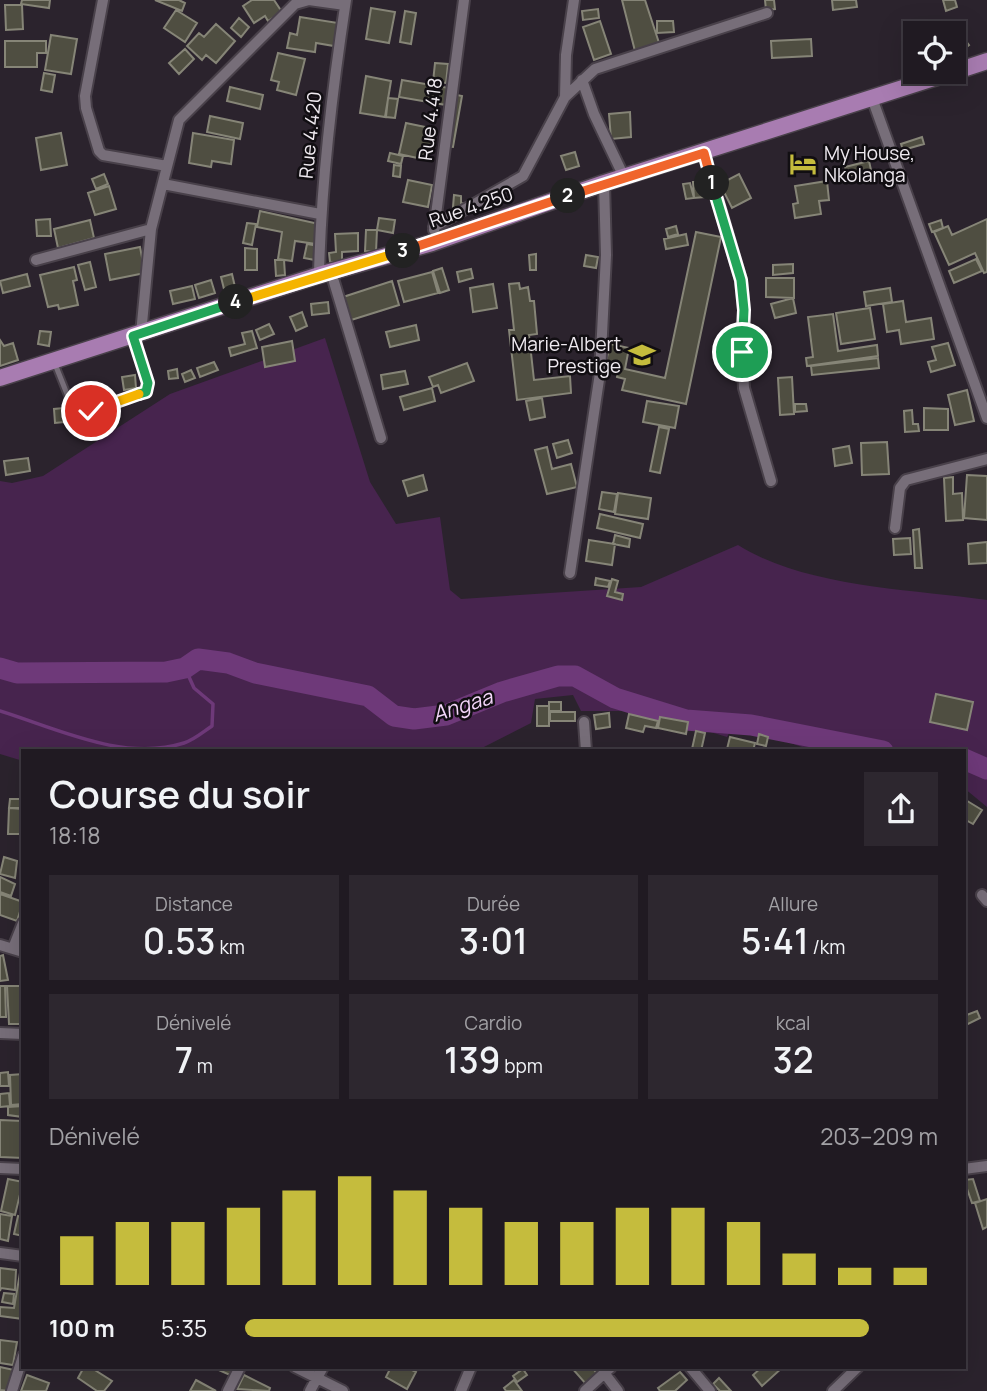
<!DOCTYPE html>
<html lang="fr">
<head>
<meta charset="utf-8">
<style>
  body { margin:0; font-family:Manrope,sans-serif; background:#2d272f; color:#f1f3f6; height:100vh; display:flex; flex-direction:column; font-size:26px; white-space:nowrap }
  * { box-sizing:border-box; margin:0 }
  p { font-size:23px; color:#a2a1a5 }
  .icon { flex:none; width:38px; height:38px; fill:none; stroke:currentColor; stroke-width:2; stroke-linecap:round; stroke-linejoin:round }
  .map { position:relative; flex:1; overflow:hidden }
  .sheet { position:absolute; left:21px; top:749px; width:945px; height:620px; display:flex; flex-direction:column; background:#201a22; border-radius:0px; box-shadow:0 7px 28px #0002,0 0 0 2px #3d3840 }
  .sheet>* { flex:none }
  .controls { position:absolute; left:903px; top:21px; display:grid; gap:14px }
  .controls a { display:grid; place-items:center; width:63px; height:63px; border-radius:0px; background:#201a22; box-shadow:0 7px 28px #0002,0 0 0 2px #3d3840; font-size:35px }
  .pin { position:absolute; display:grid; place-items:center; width:60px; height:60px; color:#fff; margin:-30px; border:4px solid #fff; border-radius:50%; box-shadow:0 2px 7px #0007 }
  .km { position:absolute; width:35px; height:35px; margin:-18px; border-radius:50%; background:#222; color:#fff; font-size:19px; line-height:35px; text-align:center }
  .round { display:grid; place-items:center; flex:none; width:74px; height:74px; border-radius:0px; background:#2d272f }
  .summary { display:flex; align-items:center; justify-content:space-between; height:119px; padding:0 28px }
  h1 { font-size:38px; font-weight:600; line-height:52px }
  .metrics { display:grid; grid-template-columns:repeat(3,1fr); gap:10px; height:119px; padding:7px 28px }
  .metrics div { display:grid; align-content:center; border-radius:0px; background:#2d272f; text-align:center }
  .metrics b { font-size:35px; font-weight:600 }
  .metrics small { font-size:19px; font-weight:400 }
  .metrics p { font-size:19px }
  .chart { height:196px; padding:14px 28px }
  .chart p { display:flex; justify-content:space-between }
  .chart svg { width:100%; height:126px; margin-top:7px; stroke:#c5bc3d; stroke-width:6 }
  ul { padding:0 28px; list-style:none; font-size:23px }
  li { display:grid; grid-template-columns:112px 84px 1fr; align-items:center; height:52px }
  li i { height:18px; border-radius:9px; background:#c5bc3d }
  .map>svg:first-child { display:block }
  .green { fill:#47244e }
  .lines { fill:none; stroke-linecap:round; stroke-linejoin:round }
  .stream { stroke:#6e3979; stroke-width:3.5 }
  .river { stroke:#6e3979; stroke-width:21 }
  .building { fill:#4f4e41; stroke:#868577; stroke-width:2 }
  .service-casing { stroke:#49414a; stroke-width:9 }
  .minor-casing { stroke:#49414a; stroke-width:14 }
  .primary-casing { stroke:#49414a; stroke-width:19 }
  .service { stroke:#776e79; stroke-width:5 }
  .minor { stroke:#776e79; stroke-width:10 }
  .primary { stroke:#a87cb1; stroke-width:16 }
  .split-1-casing { stroke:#fff; stroke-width:14 }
  .split-2-casing { stroke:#fff; stroke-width:14 }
  .split-3-casing { stroke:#fff; stroke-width:14 }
  .split-4-casing { stroke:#fff; stroke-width:14 }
  .split-5-casing { stroke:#fff; stroke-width:14 }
  .split-6-casing { stroke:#fff; stroke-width:14 }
  .split-1 { stroke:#22a559; stroke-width:9 }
  .split-2 { stroke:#f0652b; stroke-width:9 }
  .split-3 { stroke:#f0652b; stroke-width:9 }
  .split-4 { stroke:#f5b400; stroke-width:9 }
  .split-5 { stroke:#22a559; stroke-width:9 }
  .split-6 { stroke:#f5b400; stroke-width:9 }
  .labels { text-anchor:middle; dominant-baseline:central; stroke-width:5; stroke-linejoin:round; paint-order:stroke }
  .street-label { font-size:19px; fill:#efeaf0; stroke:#110e12 }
  .poi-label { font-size:19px; fill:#efeaf0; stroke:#110e12; text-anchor:start }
  .water-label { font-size:21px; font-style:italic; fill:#f5d7fb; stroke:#110e12 }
</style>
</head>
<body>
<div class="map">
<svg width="987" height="1391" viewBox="0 0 987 1391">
  <rect width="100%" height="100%" fill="#2b232d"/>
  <path class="green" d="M325,338L370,482L396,524L440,517L450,590L461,599L641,587L738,545C805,587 909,589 987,600V807L964,788V751H814L734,724L727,737L641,711H581L573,695L535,699L531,723L476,751H23V761L0,754V481L12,483L43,476L170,394Z"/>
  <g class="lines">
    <path class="stream" d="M0,711C58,729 123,762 184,743C194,740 203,732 212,726L213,704L194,688L185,668"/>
    <path class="river" d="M0,668L17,673L166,672L185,668L198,659L228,663L255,673L368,696L394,716L414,719L446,715L502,692L558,676H575L615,698L686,720L751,725L883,751
      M964,759L987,769"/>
  </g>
  <path class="building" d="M22,0H50L49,8L21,4Z
    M155,0H179L185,3L182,11Z
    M252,0H274L282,12L268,21L265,16L254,23L243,6Z
    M622,0H645L661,49L636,55Z
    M765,0H774L775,9L766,10Z
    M832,0H856L857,7L833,10Z
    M943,0H955L957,7L946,11Z
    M5,5H22L23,29L6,30Z
    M371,8L395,12L389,43L366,39Z
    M598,9L599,18L583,20L582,11Z
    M176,10L197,23L185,42L164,28Z
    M405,11L416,13L411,44L400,42Z
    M300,17L338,23L334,46L316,43L315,52L287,48L290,33L297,35Z
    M239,18L249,27L241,37L231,28Z
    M600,21L611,54L594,60L583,27Z
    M657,21H673L674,32L657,33Z
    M216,24L235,41L216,63L206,55L202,60L187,46L199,33L204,37Z
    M51,35L77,39L71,74L45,70Z
    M962,36L969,45L964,49L957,40Z
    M811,39L812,56L772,58L771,41Z
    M5,41H46V53H37V67H5Z
    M185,49L194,59L179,74L169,63Z
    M278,53L305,59L296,95L277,90L279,82L271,80Z
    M435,63L448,64L446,83L433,82Z
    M44,73L55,75L52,92L41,90Z
    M366,76L391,81L385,117L360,113Z
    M402,80L449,88L446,105L399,97Z
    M230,87L263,95L260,109L227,101Z
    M452,94L462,96L453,147L443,146Z
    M388,98L398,99L395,118L386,117Z
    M630,112L631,137L611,139L609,114Z
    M210,116L243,123L240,139L207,132Z
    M406,123L435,129L429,152L423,151L422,159L399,154Z
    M61,133L67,165L41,170L36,138Z
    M193,133L234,140L231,164L212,161L211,167L189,163Z
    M922,137L924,144L903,150L901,144Z
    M575,152L579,166L566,170L561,156Z
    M390,153L403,156L401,164L388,161Z
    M869,161L871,170L847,176L845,167Z
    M394,165L401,166L400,177L393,176Z
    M104,174L108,184L96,189L92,179Z
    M739,174L751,198L732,208L720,184Z
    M408,180L432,185L428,207L403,202Z
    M827,181L829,200L819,201L821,214L795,218L793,204L798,203L795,186Z
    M693,182H704L705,197L694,198Z
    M690,183L694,198L686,199L683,184Z
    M109,186L116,209L95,215L88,193Z
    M454,195L461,196V203L469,204V209L453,207Z
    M260,211L319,224L316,244L295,241L292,261L278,259L282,232L257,227Z
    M379,218L395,220L393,233L377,230Z
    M50,219L51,236H37L36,220Z
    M987,219V272L984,273L975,253L949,265L934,232L948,226L952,235Z
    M90,220L94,238L58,248L54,229Z
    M941,220L943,228L932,232L929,224Z
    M247,223L256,224L252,245L243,243Z
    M676,226L678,234L668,237L666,229Z
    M366,230H377L376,252L365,251Z
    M696,232L721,237L686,404L622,390L625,379L617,377L618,368L605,366L610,344L629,348L625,369L665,378Z
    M358,233V251L342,252V262H330L329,253L336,252L335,234Z
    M686,234L688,245L666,249L664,239Z
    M307,244L319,246L315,260L304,258Z
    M140,247L145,273L110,280L105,254Z
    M245,248L257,249V270H245Z
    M536,254V270H530L529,255Z
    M586,255L598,257L596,268L584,266Z
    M976,259L982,271L954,283L949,271Z
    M275,260H284L285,275L276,276Z
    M90,262L96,287L85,290L78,265Z
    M793,264V273L773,275V265Z
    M74,267L77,280L73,281L78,305L59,309L58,305L48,307L40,275Z
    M442,268L449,290L440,293L433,271Z
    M471,269L473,278L459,282L457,272Z
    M432,272L438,293L404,302L398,281Z
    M27,274L30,286L3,293L0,281Z
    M232,274L235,287L224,289L221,277Z
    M766,278H794V298L766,297Z
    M211,280L215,293L199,298L195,285Z
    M392,281L399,305L348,321L340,298Z
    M519,283L520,289L528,287L530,301H534L537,334L529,335L534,380L570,376L571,393L517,400L509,330H514L509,284Z
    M493,284L497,308L473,312L470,288Z
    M192,286L195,299L173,304L170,291Z
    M890,288L892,302L866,306L864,292Z
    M793,298L796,313L775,318L771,304Z
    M903,301L906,322L931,318L934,339L901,344L899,330L887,332L883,304Z
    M328,302L329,313L312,315L311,304Z
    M870,308L875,339L841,344L836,313Z
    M302,312L307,326L296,331L290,317Z
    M833,314L838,351L877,345L878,356L807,366L806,358L813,357L808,317Z
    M269,324L274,334L260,340L256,330Z
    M416,325L419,340L390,347L386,332Z
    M40,331L51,332L49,346L38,344Z
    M252,331L257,348L231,356L229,348L245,344L242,333Z
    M0,340L4,346L13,343L18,360L0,366Z
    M292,341L295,361L265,367L262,347Z
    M948,343L955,365L931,372L928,362L936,360L932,347Z
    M878,358L879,368L812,375L811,366Z
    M214,362L218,370L200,377L197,368Z
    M467,363L474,381L441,393L438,385L433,387L429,377Z
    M177,369L178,378L169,379L168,371Z
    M191,370L195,378L185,382L182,374Z
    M405,371L408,384L383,389L381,375Z
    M135,375L136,388L124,390L122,377Z
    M792,377L794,414L780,415L778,378Z
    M432,388L435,401L404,410L400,397Z
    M967,390L974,421L955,425L948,395Z
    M542,398L545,417L530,420L526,401Z
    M647,401L679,406L675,428L643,422Z
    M795,404H806L807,411L795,412Z
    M63,408L64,422L55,423L54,409Z
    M924,408L948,409V430H924Z
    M912,410L913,424H918L919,431L905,432L904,411Z
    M659,427L669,429L660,473L650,471Z
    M568,440L572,453L557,458L553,444Z
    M887,442L889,474L862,475L861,443Z
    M849,446L852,463L835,466L833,449Z
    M547,447L552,469L571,464L577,487L547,494L535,450Z
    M28,458L30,471L6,475L4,461Z
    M423,475L427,490L408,496L403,481Z
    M967,475L987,476V520L964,518Z
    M953,477V494L962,493L963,520L946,521L944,478Z
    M602,492L617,494L614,512L599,509Z
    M618,493L651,498L648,519L615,514Z
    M600,514L643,524L640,538L597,528Z
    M919,529L922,568H915L913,530Z
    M615,535L630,539L629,547L613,544Z
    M910,538L911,554L894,555L893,539Z
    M589,540L615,544L612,565L586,561Z
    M987,542V563L969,564L968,544Z
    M596,578L610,581L608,587L595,585Z
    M612,579L618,581L615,592L623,594L622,600L607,596Z
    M936,694L973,702L967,730L930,722Z
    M549,702H561V711H549Z
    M537,706H549V726H537Z
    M550,712H575V721H550Z
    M609,713L610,727L596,729L594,715Z
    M629,714L658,721L656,728L645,726L643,732L626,728Z
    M660,717L688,722L686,734L658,728Z
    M696,731L705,733L701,751L692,749Z
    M759,734L768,737L766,746L757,744Z
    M730,737L755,743L753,751L727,749Z
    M10,799H23V808H9Z
    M964,799L982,810L973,824L964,819Z
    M9,808L23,809V834H8Z
    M4,857L17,861L15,878L0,874Z
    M0,877L15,884L11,896L0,892Z
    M0,894L23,902L17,921L0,915Z
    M3,955L8,980L0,981V956Z
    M0,986H5L6,1017H0Z
    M7,986H23V1024H9Z
    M977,1011L980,1018L964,1026V1016Z
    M8,1072L9,1086H0V1073Z
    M23,1074V1104L11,1105L10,1075Z
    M9,1093L10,1106L0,1107V1094Z
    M23,1106V1117L8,1115V1107Z
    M0,1120L23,1121V1158L0,1157Z
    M8,1179L23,1182L15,1215L1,1211Z
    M973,1179L980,1201L972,1203L964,1180Z
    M987,1199V1227L983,1229L975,1203Z
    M0,1214L12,1216L8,1241L0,1239Z
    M18,1216L23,1217V1236L14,1234Z
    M21,1267L23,1319L0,1316V1307L14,1308Z
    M0,1268L16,1270L15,1290L1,1288L0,1291Z
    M4,1293L14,1294L13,1304L2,1302Z
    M0,1340L17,1342L13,1365L0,1363Z
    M0,1367L14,1370L8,1391L0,1390Z
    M84,1367H90L112,1381L104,1391H97L78,1378Z
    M212,1367H239L237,1371L233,1369L230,1375Z
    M391,1367H406L416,1372L407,1389L386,1377Z
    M571,1367H592L597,1374L585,1383Z
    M762,1367H783L762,1386L753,1375Z
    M523,1369L527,1375L517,1382L513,1376Z
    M680,1372L687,1380L675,1391H660L658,1388Z
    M27,1375L49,1383L46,1391H21Z
    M244,1375L270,1388L269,1391L237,1389Z
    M719,1378L731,1391H720L713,1384Z
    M196,1380L216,1391H190Z
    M514,1380L522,1391H506L504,1388Z"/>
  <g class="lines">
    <defs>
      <path id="service" d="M55,364L73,409C94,416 126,399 146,392L148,383L133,336"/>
      <path id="minor" d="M103,0L85,96L86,108L99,151L103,155L167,166
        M582,80L594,114L624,177
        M565,97L566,55L574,0
        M872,98L987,418
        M704,153L741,280L744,310L742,352L744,388L771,481
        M163,184L320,214
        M434,227L523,176L565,97L595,69L767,13
        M434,230L464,0
        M36,260L151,229
        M331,272L381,438
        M319,275C321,182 332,91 346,0
        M141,334L151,229L179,120L295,4L309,0L345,5
        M895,528L900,488L906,480L987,459
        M570,573L600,373L606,255L604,183
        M584,722L586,751
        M982,895L987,901
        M0,945L23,952
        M13,948L23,923
        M0,1033L23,1034
        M0,1168L23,1169
        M964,1169L987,1166
        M0,1253L23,1256
        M295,1367L343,1391
        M690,1367L710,1391
        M605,1374L618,1391
        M12,1391L23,1356
        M228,1391L240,1367
        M310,1391L323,1367
        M461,1391L471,1367
        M585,1391L611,1367
        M833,1391L858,1367"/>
      <path id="primary" d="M954,72L987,61
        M0,378L319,275L432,243L604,183L953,72"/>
    </defs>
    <use href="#service" class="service-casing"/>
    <use href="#minor" class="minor-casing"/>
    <use href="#primary" class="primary-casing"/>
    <use href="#service" class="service"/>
    <use href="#minor" class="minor"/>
    <use href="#primary" class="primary"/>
  </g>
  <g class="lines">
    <defs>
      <path id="split-1" d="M712,183L741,280L744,310L742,352"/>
      <path id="split-2" d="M568,196L704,153L712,183"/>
      <path id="split-3" d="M403,251L568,196"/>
      <path id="split-4" d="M236,302L403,251"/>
      <path id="split-5" d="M139,394L146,392L148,383L133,336L236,302"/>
      <path id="split-6" d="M91,411L139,394"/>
    </defs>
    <use href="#split-1" class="split-1-casing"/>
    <use href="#split-2" class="split-2-casing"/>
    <use href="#split-3" class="split-3-casing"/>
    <use href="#split-4" class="split-4-casing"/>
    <use href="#split-5" class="split-5-casing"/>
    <use href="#split-6" class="split-6-casing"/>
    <use href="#split-1" class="split-1"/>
    <use href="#split-2" class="split-2"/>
    <use href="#split-3" class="split-3"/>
    <use href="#split-4" class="split-4"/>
    <use href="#split-5" class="split-5"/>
    <use href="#split-6" class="split-6"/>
  </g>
  <defs>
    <symbol id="hotel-bare" viewBox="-9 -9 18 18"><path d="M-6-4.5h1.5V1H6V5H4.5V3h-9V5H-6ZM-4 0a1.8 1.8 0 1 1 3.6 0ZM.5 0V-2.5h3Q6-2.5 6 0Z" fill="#c5bc3d" stroke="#110e12" stroke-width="2.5" paint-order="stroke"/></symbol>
    <symbol id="school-bare" viewBox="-9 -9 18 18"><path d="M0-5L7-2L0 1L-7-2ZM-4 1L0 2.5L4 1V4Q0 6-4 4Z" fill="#c5bc3d" stroke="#110e12" stroke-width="2.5" paint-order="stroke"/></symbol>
  </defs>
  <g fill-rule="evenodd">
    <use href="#hotel-bare" x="784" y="145" width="38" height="38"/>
    <use href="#school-bare" x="623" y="336" width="38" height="38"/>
  </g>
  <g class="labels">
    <g class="street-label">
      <text transform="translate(430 119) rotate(-83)">Rue 4.418</text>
      <text transform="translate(310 135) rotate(-84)">Rue 4.420</text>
      <text transform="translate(471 207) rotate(-19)">Rue 4.250</text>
    </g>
    <g class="poi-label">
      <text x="824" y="153">My House,<tspan x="824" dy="22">Nkolanga</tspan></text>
      <text x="621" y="344" text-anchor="end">Marie-Albert<tspan x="621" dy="22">Prestige</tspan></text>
    </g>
    <g class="water-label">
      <text transform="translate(462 705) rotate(-18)">Angaa</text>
    </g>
  </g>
</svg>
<div class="controls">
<a><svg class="icon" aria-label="locate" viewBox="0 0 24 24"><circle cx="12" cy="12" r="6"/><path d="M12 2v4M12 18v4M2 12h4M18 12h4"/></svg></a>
</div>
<div class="pin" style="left:742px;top:352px;background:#1e9e55"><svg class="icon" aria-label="arrive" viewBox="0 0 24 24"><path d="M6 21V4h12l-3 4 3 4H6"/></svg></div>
<div class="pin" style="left:91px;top:411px;background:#d93025"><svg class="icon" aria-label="check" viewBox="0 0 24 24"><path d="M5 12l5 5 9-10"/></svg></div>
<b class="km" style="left:712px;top:183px">1</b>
<b class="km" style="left:568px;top:196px">2</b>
<b class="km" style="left:403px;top:251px">3</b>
<b class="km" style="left:236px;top:302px">4</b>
<section class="sheet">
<div class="summary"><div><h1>Course du soir</h1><p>18:18</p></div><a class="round"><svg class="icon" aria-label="share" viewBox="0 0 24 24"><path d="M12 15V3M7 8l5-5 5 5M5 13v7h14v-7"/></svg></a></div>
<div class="metrics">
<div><p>Distance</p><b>0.53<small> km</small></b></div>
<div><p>Durée</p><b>3:01</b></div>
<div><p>Allure</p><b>5:41<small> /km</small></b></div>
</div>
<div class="metrics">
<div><p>Dénivelé</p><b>7<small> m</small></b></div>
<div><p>Cardio</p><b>139<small> bpm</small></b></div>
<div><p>kcal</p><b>32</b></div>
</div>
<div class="chart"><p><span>Dénivelé</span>203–209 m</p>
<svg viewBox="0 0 160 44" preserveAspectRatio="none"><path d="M5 44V27M15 44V22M25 44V22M35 44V17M45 44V11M55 44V6M65 44V11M75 44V17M85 44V22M95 44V22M105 44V17M115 44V17M125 44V22M135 44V33M145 44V38M155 44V38"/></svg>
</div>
<ul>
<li><b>100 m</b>5:35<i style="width:90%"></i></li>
</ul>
</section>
</div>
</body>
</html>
